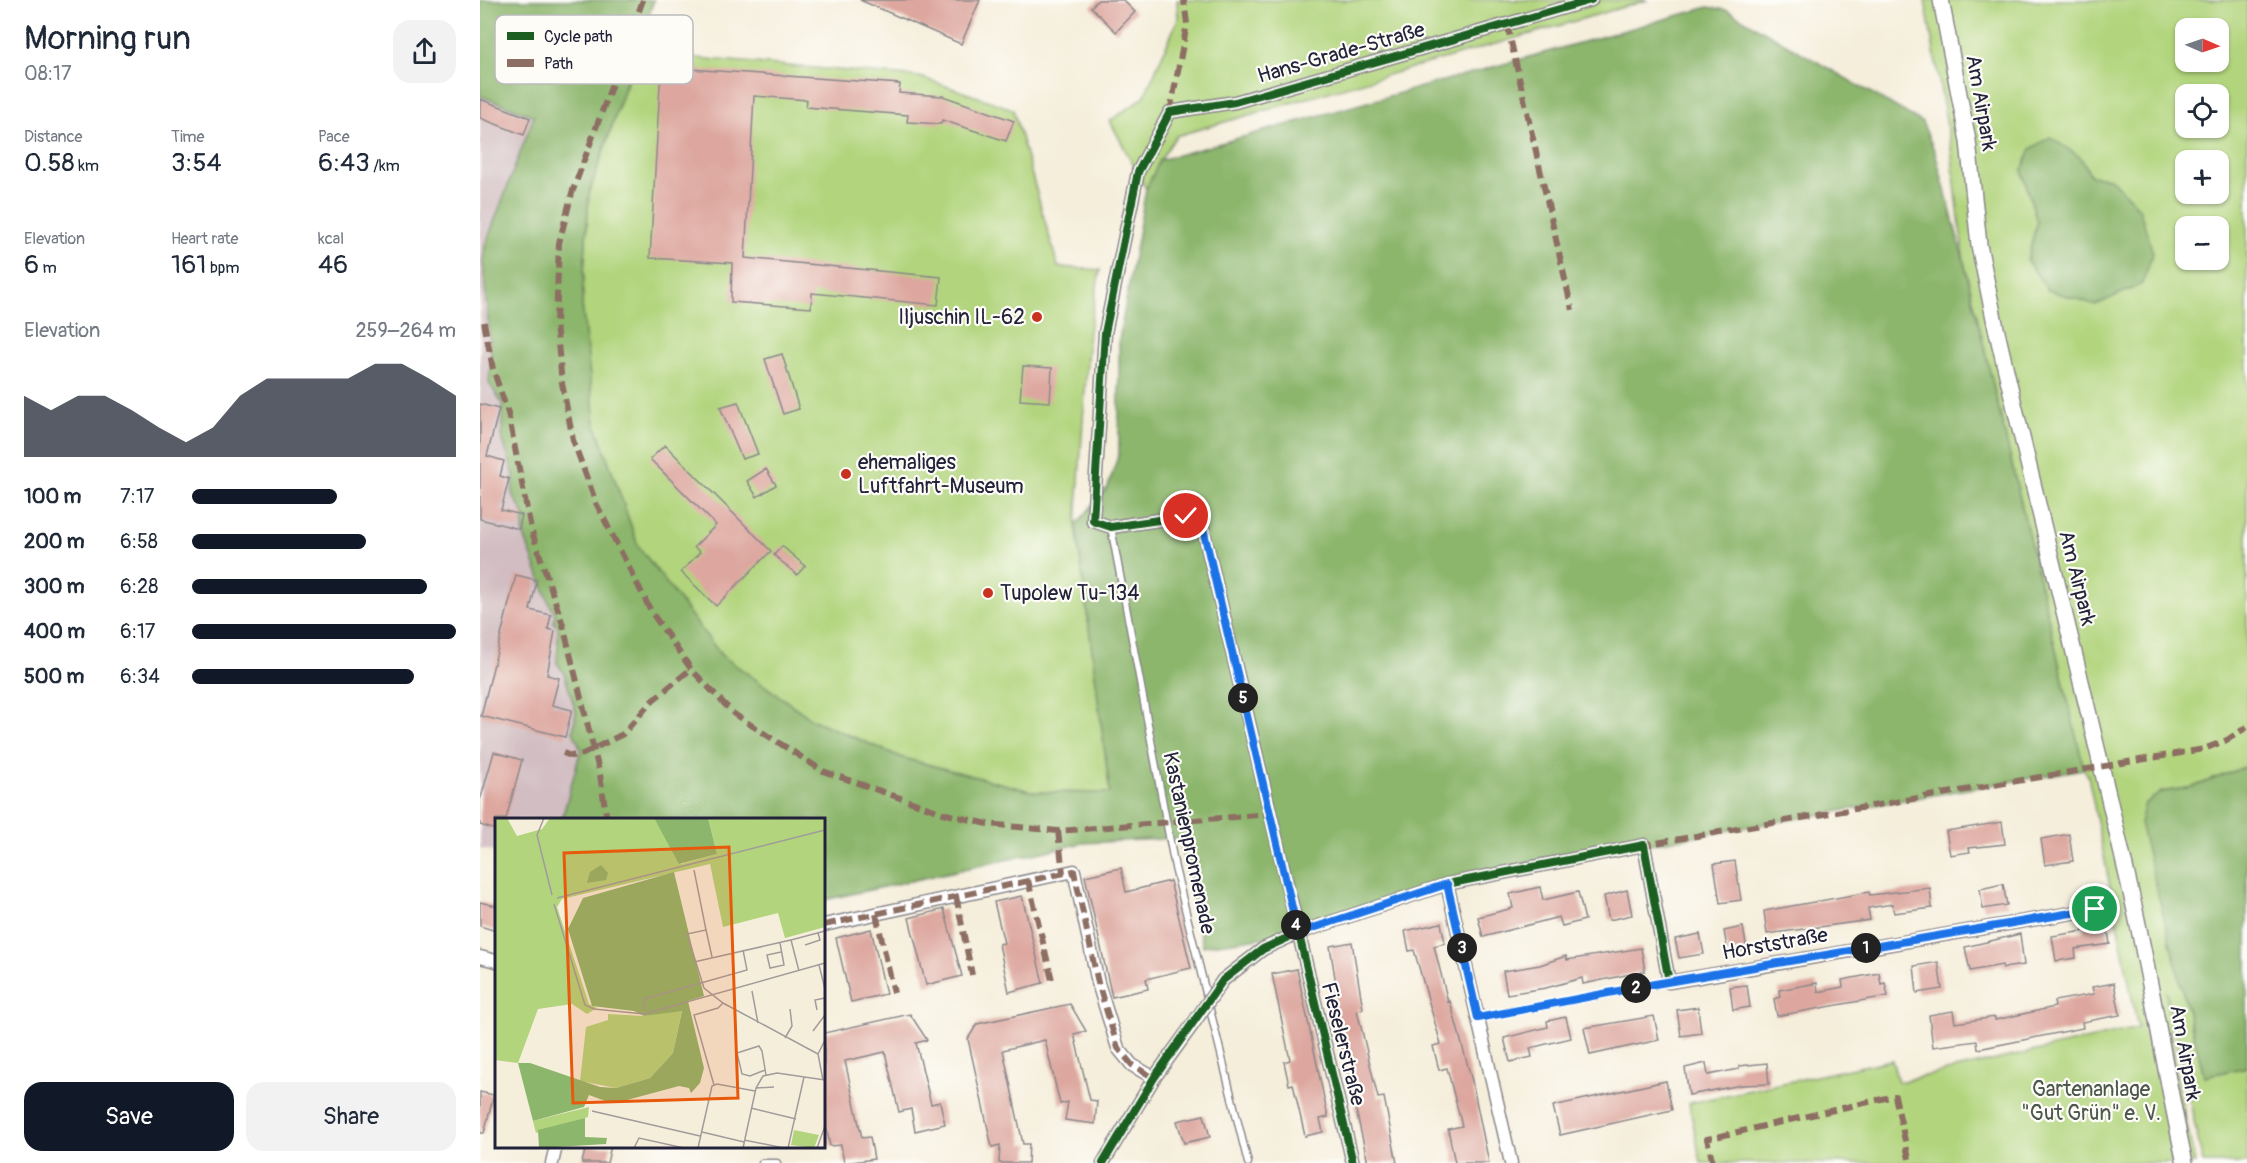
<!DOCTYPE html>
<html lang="en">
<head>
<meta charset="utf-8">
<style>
  body { margin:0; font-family:Pangolin,sans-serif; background:#f2f2f3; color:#1f2937; height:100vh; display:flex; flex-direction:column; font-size:22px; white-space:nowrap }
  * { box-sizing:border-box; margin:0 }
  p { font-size:20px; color:#747a83 }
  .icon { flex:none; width:33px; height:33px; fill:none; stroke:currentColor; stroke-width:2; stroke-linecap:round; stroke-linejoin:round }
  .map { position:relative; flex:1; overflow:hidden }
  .side { display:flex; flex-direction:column; background:#fff; width:480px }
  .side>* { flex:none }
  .needle { width:39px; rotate:92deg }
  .controls { position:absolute; left:1695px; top:18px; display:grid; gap:12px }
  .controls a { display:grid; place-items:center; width:54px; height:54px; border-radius:12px; background:#fff; box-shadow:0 2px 4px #0004; font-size:30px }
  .pin { position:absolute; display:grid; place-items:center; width:51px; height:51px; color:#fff; margin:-26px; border:3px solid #fff; border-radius:50%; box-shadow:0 2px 6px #0007 }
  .km { position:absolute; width:30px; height:30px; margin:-15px; border-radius:50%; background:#222; color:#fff; font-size:16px; line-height:30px; text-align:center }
  .round { display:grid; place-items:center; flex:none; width:63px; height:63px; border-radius:18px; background:#f2f2f3 }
  .headline { display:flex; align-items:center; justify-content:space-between; height:102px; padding:0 24px }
  h1 { font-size:33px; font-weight:600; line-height:45px }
  .figures { display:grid; grid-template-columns:repeat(3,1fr); gap:9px; height:102px; padding:6px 24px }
  .figures div { display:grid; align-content:center }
  .figures b { font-size:26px; font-weight:600 }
  .figures small { font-size:16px; font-weight:400 }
  .figures p { font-size:16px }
  .chart { height:168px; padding:12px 24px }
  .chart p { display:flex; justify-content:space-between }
  .chart svg { width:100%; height:108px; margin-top:6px; fill:#111827; opacity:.7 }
  .action { display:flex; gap:12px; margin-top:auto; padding:12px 24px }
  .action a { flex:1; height:69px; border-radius:18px; background:#111827; color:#fff; font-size:24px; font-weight:600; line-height:69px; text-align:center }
  .action a+a { background:#f2f2f3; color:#1f2937 }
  ul { padding:0 24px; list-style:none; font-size:20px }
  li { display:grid; grid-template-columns:96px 72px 1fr; align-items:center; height:45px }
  li i { height:15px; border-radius:8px; background:#111827 }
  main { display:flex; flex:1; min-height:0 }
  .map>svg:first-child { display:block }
  .industrial { fill:#d2bec2 }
  .green { fill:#b1d47c; stroke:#6a7b5c; stroke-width:1.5; fill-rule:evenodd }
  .forest { fill:#8cb66c; stroke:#576c54; stroke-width:1.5 }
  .building { fill:#dda79f }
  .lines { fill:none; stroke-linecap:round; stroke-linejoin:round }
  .service-casing { stroke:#8c888b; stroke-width:9 }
  .minor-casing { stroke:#8c888b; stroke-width:15 }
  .tertiary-casing { stroke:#8c888b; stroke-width:18 }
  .service { stroke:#fff; stroke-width:6 }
  .minor { stroke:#fff; stroke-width:12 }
  .tertiary { stroke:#fff; stroke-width:15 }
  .minor-bridge-casing { stroke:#8c888b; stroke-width:15; stroke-linecap:butt }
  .minor-bridge { stroke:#fff; stroke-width:12 }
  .quiet { stroke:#8d6e63; stroke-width:6; stroke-dasharray:12 6; stroke-linecap:butt }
  .cycleway-casing { stroke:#fdfcf7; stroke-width:11 }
  .cycleway { stroke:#1b5e20; stroke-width:8 }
  .route-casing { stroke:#fff; stroke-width:12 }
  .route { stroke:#1a73e8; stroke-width:8 }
  .poi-dot { fill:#c8321e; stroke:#fdfcf7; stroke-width:2 }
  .labels { text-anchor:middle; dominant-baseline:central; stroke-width:4.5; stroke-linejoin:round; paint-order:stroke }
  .street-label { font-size:21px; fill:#22223b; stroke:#fdfcf7 }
  .poi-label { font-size:21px; fill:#22223b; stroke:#fdfcf7; text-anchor:start }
  .park-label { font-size:21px; fill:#4d574e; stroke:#fdfcf7 }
  .inset-road { fill:none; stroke:#a19c9b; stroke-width:1.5 }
  .view { fill:#e8590c; fill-opacity:0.15; stroke:#e8590c; stroke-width:3 }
  .inset-edge { fill:none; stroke:#22223b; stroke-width:3 }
  .key { fill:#fdfcf7; stroke:#bbbbbf; stroke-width:1.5 }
  .key-label { font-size:16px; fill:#22223b }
</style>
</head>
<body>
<main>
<section class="side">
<div class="headline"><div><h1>Morning run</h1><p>08:17</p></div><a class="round"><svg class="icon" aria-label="share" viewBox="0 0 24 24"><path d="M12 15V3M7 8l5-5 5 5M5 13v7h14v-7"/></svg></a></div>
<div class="figures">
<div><p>Distance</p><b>0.58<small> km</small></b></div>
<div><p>Time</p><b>3:54</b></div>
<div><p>Pace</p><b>6:43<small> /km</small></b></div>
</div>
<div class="figures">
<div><p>Elevation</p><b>6<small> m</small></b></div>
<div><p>Heart rate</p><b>161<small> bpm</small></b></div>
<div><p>kcal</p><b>46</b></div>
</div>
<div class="chart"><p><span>Elevation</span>259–264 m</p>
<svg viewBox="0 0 160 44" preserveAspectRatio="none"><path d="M0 44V19L10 25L20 19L30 19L40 25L50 32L60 38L70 32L80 19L90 12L100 12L110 12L120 12L130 6L140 6L150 12L160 19V44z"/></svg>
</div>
<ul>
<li><b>100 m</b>7:17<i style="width:55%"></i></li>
<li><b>200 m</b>6:58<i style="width:66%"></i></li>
<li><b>300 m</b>6:28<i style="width:89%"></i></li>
<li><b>400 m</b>6:17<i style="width:100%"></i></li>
<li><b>500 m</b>6:34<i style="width:84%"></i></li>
</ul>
<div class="action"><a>Save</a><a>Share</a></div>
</section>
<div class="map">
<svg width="1767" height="1163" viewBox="0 0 1767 1163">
  <rect width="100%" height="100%" fill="#fdfcf7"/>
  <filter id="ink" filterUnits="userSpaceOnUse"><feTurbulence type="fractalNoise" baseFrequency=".0167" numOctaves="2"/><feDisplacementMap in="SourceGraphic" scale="12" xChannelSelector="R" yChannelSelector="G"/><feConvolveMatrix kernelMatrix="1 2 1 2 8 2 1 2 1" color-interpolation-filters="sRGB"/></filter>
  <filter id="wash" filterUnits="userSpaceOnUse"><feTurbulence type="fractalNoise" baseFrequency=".008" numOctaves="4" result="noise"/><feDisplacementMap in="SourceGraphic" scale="24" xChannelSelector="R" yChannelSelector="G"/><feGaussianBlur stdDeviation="1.35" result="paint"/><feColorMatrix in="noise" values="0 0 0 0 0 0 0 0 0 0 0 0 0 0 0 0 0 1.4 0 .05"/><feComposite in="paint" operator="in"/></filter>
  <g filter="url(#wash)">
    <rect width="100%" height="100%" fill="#f5eedb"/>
    <path class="industrial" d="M0,96L54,116L5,246L3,262L11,354L9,382L22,403L26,454L34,475L32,494L44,514L43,533L69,603L75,613L78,637L75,646L77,663L84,673L96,712L93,732L101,749L82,819L16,820V852L0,848Z"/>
    <path class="green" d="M697,0H1168L696,136L680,160L666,189L630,121L664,97L698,19Z
      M1445,0H1767V766L1713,787L1681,792L1661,823L1724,1076L1767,1067V1163H1723L1686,990L1698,1084L1715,1163H1221L1209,1103L1412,1060L1418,1082L1658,1028L1608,776L1604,769L1484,262L1471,149ZM1706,28H1738V62H1706ZM1706,94H1738V128H1706ZM1600,157L1611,176L1547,261L1557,222L1542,170ZM1706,160H1738V194H1706ZM1706,226H1738V260H1706Z
      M157,53L440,77L533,109L578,267L620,270L609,331L596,525L630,793L554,792L423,758L333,720L241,655L158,546L115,423L102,305L109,194Z"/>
    <path class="forest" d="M0,0H174L109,193L102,305L115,423L158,546L241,655L333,720L423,758L554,792L630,793L596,525L628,487L639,453V340L666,189L680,160L1228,7L1247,10L1442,122L1455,152L1484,262L1604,769L1164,845L967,884L818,933L723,946L699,838L603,843L344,900V820L82,819L101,749L93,732L96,712L84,673L77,663L78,627L74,623L75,613L69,603L43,533L44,514L32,494L34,475L22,438V403L9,383L11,354L3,262L5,246L54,116L0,96Z
      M1570,137L1600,157L1611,176L1630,178L1659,208L1673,253L1662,284L1616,305L1568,290L1547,261L1557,222L1542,170L1551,149Z
      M1767,766V1067L1724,1076L1660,823L1665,803L1682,792L1713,787Z"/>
    <g id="blocks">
      <path class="building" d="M380,0H500L481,44Z
        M618,0H643L655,12L636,32L611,7Z
        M181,67L420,84L419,93L463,96L534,121L526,141L462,120L461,124L427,122L428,115L326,107L327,100L274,96L265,258L461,277L458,305L332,293L331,308L251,302L252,263L170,258Z
        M0,99L50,118L44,135L0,118Z
        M302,354L319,409L303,414L285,359Z
        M543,366L572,368L570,402L540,400Z
        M258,402L278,454L262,459L240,407Z
        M0,404L19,409L7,456L24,461L20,476L29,479L21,510L42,515L39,529L0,519Z
        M185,445L291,551L236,606L201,572L220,552L214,547L236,525L170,459Z
        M286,469L296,485L277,497L267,481Z
        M302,546L325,566L317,575L294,555Z
        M36,575L57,580L50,610L71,615L68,629L75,631L67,675L79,678L72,705L92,710L85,737L1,716Z
        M14,752L42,760L26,819H16V830L0,825V801Z
        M1522,822L1525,844L1489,848L1490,852L1470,855L1466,831Z
        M1589,834L1593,861L1565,865L1561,839Z
        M1255,861L1261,900L1240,903L1234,864Z
        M641,868L646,892L690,881L711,968L666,979L668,989L632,997L605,876Z
        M1523,884L1527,905L1503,909L1500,889Z
        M1060,887L1063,900L1098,892L1105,920L1082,926L1079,917L1003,937L998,917L1033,908L1030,894Z
        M1450,888L1452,908L1414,913L1412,904L1388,908L1390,920L1287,934L1284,911L1389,892L1390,895Z
        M1147,890L1152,915L1129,920L1124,896Z
        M542,896L563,983L529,992L519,944L524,943L514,902Z
        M0,902L16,906V931L0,926Z
        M464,909L482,976L446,985L429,918Z
        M1626,919L1630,944L1595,949L1596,958L1576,961L1572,936L1604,931L1603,923Z
        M961,923L965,943L954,946L968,1002L970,1001L992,1081L1009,1163H975L968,1129L982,1126L967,1068L959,1070L953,1046L961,1044L934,950L929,951L925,931Z
        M1263,927L1267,950L1248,953L1244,931Z
        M391,929L406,994L371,1002L356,938Z
        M1220,934L1224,954L1199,958L1195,939Z
        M1540,934L1544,965L1523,968L1522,965L1490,971L1485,947Z
        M872,942L883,1009L877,1010L898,1098L904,1097L917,1163H888L853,1009L849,985L856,984L850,946Z
        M1161,948L1165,971L1103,984L1102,978L1066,988L1027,994L1023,971L1060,965L1086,956L1087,960Z
        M1458,962L1462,989L1437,993L1434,966Z
        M817,969L848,1117L840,1119L843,1132L825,1136L813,1084L809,1085L804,1062L810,1060L792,974Z
        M1399,973L1401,984L1405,983L1408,996L1297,1016L1294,999L1300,997L1299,990L1337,983L1338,992L1363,987L1362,980Z
        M1634,983L1640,1015L1602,1022L1603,1028L1498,1049L1497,1041L1453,1047L1449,1015L1473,1011L1475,1023L1515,1017V1020L1575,1007L1574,1001L1614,994L1612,987Z
        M1267,985L1270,1007L1253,1010L1250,987Z
        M590,1004L606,1031L594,1034L610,1100L617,1101L615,1124L585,1120L588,1102L580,1104L565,1040L523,1050L543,1144H549L548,1163H519L520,1145L512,1147L488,1039L497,1024Z
        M1218,1007L1221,1033L1201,1036L1197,1010Z
        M430,1014L447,1040L436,1043L451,1104L460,1102L465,1124L435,1131L431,1109L419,1112L405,1052L365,1061L382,1138L390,1137L394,1159L364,1163L361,1145L350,1146L344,1116V1033Z
        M1174,1016L1179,1040L1110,1055L1104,1028Z
        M1086,1017L1091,1038L1050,1048L1052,1057L1030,1062L1024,1038L1068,1027L1067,1021Z
        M1226,1063L1228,1075L1259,1069V1066L1287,1063L1289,1084L1261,1085L1209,1095L1205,1068Z
        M1186,1081L1192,1110L1080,1135L1073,1106Z
        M0,1092L14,1095L4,1133H0Z
        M724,1115L730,1137L704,1143L697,1121Z
        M106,1146H131L127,1163H102Z"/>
    </g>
  </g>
  <g filter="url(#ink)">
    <use href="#blocks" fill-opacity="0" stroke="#8c888b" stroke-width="1.5"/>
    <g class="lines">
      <defs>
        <path id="service" d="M631,527L695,868L768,1163
          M998,1018L1189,982
          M282,1163H297"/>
        <path id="minor" d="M967,884L1031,1163
          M344,925L594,871L618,983L638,1048L652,1065L674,1078
          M0,957L16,961
          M743,980L783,949L818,933L967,884L1164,845L1189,982L1615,909
          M72,1163L76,1146
          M623,1163L674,1078L713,1024
          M873,1163L722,524L706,516L631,527L613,521L625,333L658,172L690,112L755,102L1111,0"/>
        <path id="tertiary" d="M1461,0L1488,141L1499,245L1516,328C1561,521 1610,713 1654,906C1673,991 1686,1078 1705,1163"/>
      </defs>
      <use href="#service" class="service-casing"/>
      <use href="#minor" class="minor-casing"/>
      <use href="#tertiary" class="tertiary-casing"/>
      <use href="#service" class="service"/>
      <use href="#minor" class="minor"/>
      <use href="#tertiary" class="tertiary"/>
      <defs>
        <path id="minor-bridge" d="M713,1024L743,980"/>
      </defs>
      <use href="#minor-bridge" class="minor-bridge-casing"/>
      <use href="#minor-bridge" class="minor-bridge"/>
      <path class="quiet" d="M163,0L92,193L79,243L76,324L82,383L93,440L116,503L172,613L211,669L254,714L343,771L466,814L508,824L578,831L790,814
        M1027,24L1092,310
        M690,112L707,24L704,0
        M4,322L13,369L28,413L51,529L83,625L120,775L127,820
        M83,753L91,756L103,754L143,734L173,700L211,669
        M578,831L583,873
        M1165,849L1164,845L1724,749L1747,740L1767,727
        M548,880L572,980
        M476,896L492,975
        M396,914L414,993
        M344,925L594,871L618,983L638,1048L652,1065L674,1078
        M1233,1163L1227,1139L1415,1096L1430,1163
        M1677,1163H1678"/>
      <defs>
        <path id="cycleway" d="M623,1163L674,1078L743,980L783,949L818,933L967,884L1164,845L1189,982L1615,909
          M873,1163L722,524L706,516L631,527L613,521L625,333L658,172L690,112L755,102L1111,0"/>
      </defs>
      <use href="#cycleway" class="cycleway-casing"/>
      <use href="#cycleway" class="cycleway"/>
    </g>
  </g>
  <g class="lines" filter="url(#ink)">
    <defs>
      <path id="route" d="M706,516L722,524L818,933L967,884L998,1018L1175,984L1615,909"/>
    </defs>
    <use href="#route" class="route-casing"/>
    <use href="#route" class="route"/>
  </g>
  <g class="poi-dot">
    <circle cx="557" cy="317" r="6"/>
    <circle cx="366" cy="474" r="6"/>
    <circle cx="508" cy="593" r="6"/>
  </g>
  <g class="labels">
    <g class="street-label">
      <text transform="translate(861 53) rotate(-16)">Hans-Grade-Straße</text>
      <text transform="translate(1501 103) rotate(80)">Am Airpark</text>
      <text transform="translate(1597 578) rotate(76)">Am Airpark</text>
      <text transform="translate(709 843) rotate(78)">Kastanienpromenade</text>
      <text transform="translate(1295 944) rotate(-10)">Horststraße</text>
      <text transform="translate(863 1044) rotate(76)">Fieselerstraße</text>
      <text transform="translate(1705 1053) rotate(80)">Am Airpark</text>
    </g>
    <g class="poi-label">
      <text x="545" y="317" text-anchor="end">Iljuschin IL-62</text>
      <text x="378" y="462">ehemaliges<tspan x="378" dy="24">Luftfahrt-Museum</tspan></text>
      <text x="520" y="593">Tupolew Tu-134</text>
    </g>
    <g class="park-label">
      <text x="1611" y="1089">Gartenanlage<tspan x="1611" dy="24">"Gut Grün" e. V.</tspan></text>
    </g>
  </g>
  <g transform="translate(15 818)">
    <rect width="330" height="330" fill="#f5eedb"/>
    <path d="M0,0H12L22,18L47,11L55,0H159L186,46L222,36L213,0H330V109L290,120L283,95L228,109L215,46L67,81L62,89L94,186L102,190L92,196L77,186L43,191L23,245L0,242ZM187,192L178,235L155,260L121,270L85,263L91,209L113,202V196L149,198ZM94,289L93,299L41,315L38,303ZM299,312L324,317L319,330L296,327Z" fill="#b1d47c"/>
    <path d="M159,0H213L222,36L184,46ZM106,47L113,55L111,62L92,65L95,54ZM179,54L209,178L193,183L209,250L205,265L196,275L194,270L184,268L132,282L113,284L94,277L89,289L38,303L23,245H35L105,269L121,270L155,260L178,235L187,193L149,198L139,193L97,188L73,111L88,80ZM90,300V319L112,320L111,326L44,330L43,312Z" fill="#8cb66c"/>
    <path class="inset-road" d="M49,0L42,17L57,77M199,52L211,112L192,116L209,170L228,185L323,236M62,80L330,12M59,86L90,187L99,191L149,196L330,145M211,112L217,139M296,122L330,113M285,125L289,147L275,150L272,137L286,134M310,127L325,122L323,115M199,144L296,122L304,153M324,147L330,171M257,173L263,205M322,192L320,182L330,180M150,193L149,181L252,152L248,132M318,213L330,197M290,220L297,208L295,191M270,252L255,258L247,256L242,235L264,228L267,233L271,257M328,262L323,236L330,222M219,267L199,197L223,190L228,185M261,270L279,269M256,290L301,301M97,293L205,318M207,314L249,324M249,322L289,330M139,330L144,320L189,330M203,330L217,268L222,266L260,273M248,330L261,270L268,258L282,255L330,262M293,330L309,259M322,330L330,308"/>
    <path class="view" d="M234,29L243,280L78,285L69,35Z"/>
    <rect width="330" height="330" class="inset-edge"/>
  </g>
  <rect x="15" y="15" width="198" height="69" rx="9" class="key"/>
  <rect x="27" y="32" width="27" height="8" fill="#1b5e20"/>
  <rect x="27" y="59" width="27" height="8" fill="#8d6e63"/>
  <g class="key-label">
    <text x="64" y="42">Cycle path</text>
    <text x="64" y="69">Path</text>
  </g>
</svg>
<div class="controls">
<a><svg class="needle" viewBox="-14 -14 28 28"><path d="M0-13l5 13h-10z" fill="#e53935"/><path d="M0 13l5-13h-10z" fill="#747a83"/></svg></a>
<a><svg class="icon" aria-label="locate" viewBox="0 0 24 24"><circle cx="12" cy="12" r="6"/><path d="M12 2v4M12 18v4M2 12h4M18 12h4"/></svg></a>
<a>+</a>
<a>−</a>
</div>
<div class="pin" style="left:1615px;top:909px;background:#1e9e55"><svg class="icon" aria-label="arrive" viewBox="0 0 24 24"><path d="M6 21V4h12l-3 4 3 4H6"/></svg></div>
<div class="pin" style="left:706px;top:516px;background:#d93025"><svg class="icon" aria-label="check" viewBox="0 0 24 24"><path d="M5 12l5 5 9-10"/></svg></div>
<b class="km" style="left:1386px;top:948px">1</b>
<b class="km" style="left:1156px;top:988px">2</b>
<b class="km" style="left:982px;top:948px">3</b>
<b class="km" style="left:816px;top:925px">4</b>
<b class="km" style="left:763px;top:698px">5</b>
</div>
</main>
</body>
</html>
